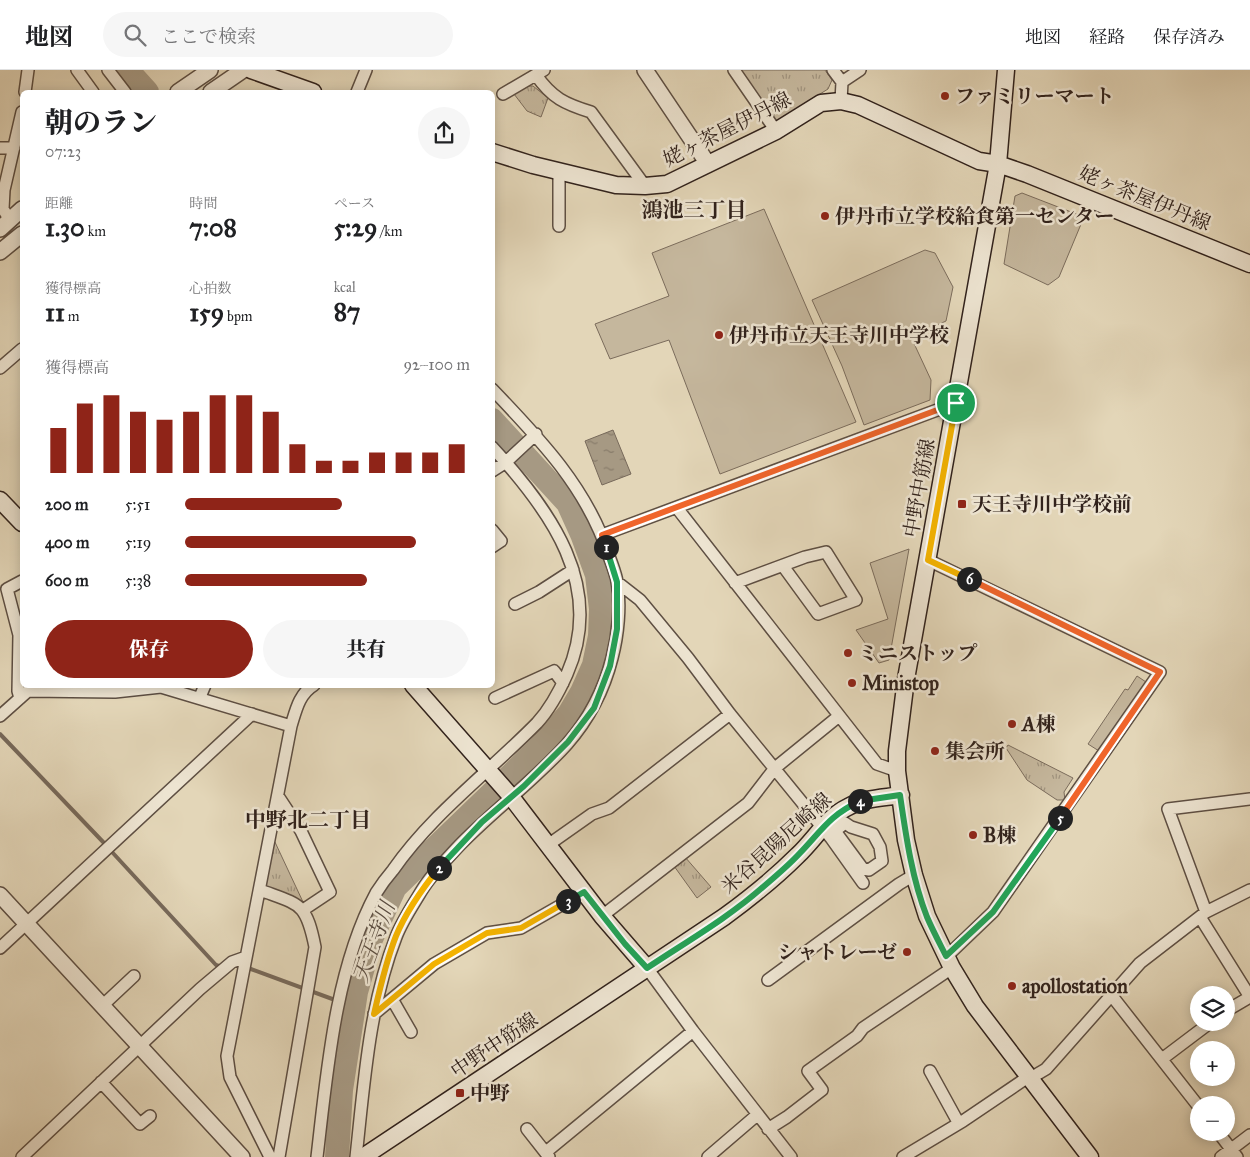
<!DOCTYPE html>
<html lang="ja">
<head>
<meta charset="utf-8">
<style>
  body { margin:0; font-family:"IM FELL Great Primer","Noto Serif JP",serif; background:#f6f6f6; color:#202124; height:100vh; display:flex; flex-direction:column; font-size:19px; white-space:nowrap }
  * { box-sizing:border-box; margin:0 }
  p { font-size:16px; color:#757577 }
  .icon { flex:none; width:28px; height:28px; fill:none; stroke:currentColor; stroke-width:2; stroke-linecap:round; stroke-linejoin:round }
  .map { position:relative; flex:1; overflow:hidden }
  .side { position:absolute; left:20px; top:20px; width:475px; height:598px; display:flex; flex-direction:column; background:#fff; border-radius:8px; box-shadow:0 2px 12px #0003 }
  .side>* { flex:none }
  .fabs { position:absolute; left:1190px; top:916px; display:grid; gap:10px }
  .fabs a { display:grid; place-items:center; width:45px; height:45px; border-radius:50%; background:#fff; box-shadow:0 2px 12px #0003; font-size:25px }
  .pin { position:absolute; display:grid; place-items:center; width:42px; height:42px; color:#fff; margin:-21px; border:2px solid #fff; border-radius:50%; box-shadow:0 1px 5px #0007 }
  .km { position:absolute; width:25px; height:25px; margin:-12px; border-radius:50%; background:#222; color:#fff; font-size:14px; line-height:25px; text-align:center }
  .round { display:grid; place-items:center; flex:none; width:52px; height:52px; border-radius:26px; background:#f6f6f6 }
  .overview { display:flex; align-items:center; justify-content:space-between; height:85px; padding:0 25px }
  h1 { font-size:28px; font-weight:800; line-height:38px }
  .stats { display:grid; grid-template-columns:repeat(3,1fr); gap:8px; height:85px; padding:5px 25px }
  .stats div { display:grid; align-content:center }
  .stats b { font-size:25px; font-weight:800 }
  .stats small { font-size:14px; font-weight:400 }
  .stats p { font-size:14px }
  .chart { height:140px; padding:10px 25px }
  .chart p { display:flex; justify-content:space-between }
  .chart svg { width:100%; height:90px; margin-top:5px; stroke:#8f2418; stroke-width:6 }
  .button { display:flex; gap:10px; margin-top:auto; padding:10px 25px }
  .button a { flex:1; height:58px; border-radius:30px; background:#8f2418; color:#fff; font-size:20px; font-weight:800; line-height:58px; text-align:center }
  .button a+a { background:#f6f6f6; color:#202124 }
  ul { padding:0 25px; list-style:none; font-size:16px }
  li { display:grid; grid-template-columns:80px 60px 1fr; align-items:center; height:38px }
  li i { height:12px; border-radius:6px; background:#8f2418 }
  header { display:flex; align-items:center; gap:30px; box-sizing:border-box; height:70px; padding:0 25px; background:#fff; border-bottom:1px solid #e0e0e0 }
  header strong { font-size:24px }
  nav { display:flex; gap:28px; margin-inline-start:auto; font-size:18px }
  .search { width:350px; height:45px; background:#f6f6f6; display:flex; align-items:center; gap:12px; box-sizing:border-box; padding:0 18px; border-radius:28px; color:#757577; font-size:19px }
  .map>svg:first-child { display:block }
  .grass { fill:url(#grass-tufts); stroke:#7b6c5c }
  .garden { fill:#c5b79d; stroke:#7b6c5c }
  .water { fill:url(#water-ripples); stroke:#77695a }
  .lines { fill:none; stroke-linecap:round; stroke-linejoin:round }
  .stream { stroke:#77695a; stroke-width:4 }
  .river { stroke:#a69983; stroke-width:24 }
  .minor-casing { stroke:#5e4f43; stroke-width:14 }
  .tertiary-casing { stroke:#5e4f43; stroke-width:18 }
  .secondary-casing { stroke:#31221c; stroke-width:19 }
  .minor { stroke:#ede4d1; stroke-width:11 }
  .tertiary { stroke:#ede4d1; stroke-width:15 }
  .secondary { stroke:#ede4d1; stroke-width:16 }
  .split-1-casing { stroke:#fff; stroke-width:10 }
  .split-2-casing { stroke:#fff; stroke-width:10 }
  .split-3-casing { stroke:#fff; stroke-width:10 }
  .split-4-casing { stroke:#fff; stroke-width:10 }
  .split-5-casing { stroke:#fff; stroke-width:10 }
  .split-6-casing { stroke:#fff; stroke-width:10 }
  .split-7-casing { stroke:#fff; stroke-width:10 }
  .split-1 { stroke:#f0652b; stroke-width:6 }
  .split-2 { stroke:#22a559; stroke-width:6 }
  .split-3 { stroke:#f5b400; stroke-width:6 }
  .split-4 { stroke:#22a559; stroke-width:6 }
  .split-5 { stroke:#22a559; stroke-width:6 }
  .split-6 { stroke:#f0652b; stroke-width:6 }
  .split-7 { stroke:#f5b400; stroke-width:6 }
  .poi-dot { fill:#8f2418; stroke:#ede4d1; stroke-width:2 }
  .labels { text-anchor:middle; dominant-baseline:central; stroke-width:5; stroke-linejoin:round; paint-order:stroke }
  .poi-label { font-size:20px; font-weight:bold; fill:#31221c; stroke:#ede4d1; text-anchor:start }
  .street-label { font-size:20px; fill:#31221c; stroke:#ede4d1 }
  .neighbourhood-label { font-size:21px; font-weight:bold; fill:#31221c; stroke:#ede4d1 }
  .water-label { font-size:21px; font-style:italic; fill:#5a4c40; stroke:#ede4d1 }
</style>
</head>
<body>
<header>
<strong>地図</strong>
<div class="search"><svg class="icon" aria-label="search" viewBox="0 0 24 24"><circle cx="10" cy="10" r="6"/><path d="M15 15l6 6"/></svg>ここで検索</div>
<nav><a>地図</a><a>経路</a><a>保存済み</a></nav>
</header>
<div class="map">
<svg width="1250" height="1087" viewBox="0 0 1250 1087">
  <defs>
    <pattern id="grass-tufts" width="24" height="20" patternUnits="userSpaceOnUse" patternTransform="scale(1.25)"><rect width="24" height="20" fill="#c5b79d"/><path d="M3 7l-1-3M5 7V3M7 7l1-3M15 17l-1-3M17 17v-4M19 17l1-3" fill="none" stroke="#a1947f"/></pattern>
    <pattern id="water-ripples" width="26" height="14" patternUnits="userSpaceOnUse" patternTransform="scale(1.25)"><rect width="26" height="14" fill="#a69983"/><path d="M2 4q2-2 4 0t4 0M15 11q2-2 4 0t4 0" fill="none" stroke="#887c6a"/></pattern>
  </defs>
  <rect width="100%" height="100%" fill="#e3d6b8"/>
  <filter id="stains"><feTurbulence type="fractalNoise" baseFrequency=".004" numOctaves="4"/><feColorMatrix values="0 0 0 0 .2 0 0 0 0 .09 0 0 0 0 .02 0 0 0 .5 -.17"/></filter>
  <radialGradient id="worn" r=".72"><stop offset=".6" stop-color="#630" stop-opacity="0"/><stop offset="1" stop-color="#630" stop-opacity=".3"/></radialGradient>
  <path class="grass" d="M740,0H825L832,10L828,19L775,52Z
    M528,16H533L548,28L541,47L527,41L514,24Z
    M1008,675L1073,708L1064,722L1065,730H1057L1027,710L1006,678Z
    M274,770L303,832L271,820L266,815Z
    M685,787L711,817L697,828L674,796Z"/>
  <path class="garden" d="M1022,123L1084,147L1059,207L1048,215L1004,194L1015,126Z
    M764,139L856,352L720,404L669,270L610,289L595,254L669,226L652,183Z
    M925,180L935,183L953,217L946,251L911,267L931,310L930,330L864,355L842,296L812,230Z
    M909,479L889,590L879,593L856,560L888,549L870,493Z
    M1137,606L1146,612L1099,681L1088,674L1125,619L1128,620Z"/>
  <path class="water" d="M613,360L631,404L602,415L585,371Z"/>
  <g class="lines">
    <path class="stream" d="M0,664L105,774
      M112,782L216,895L219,896
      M248,898L354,937"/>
    <path class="river" d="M127,0L147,22
      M337,1087L341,1020L356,922L371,869L395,817L539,678L569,644L582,622L594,595L600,566L601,539L597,505L582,464L568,433L492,350"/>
    <defs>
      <path id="minor" d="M77,0L93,22
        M108,0L125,22
        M734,0L776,61
        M833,0L842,12
        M536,5C552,28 565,34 591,42L645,116
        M25,22L28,0
        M357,22L366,0
        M503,24L544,0
        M841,31L842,12L860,0
        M0,78H14
        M559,102V156
        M10,150L3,139L4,120L22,42
        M0,298L22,279
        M492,401L506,392L536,364
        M677,438L877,694L897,701
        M492,460L501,471L492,477
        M602,465L956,333
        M928,490L1160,602L993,842L946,887
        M617,512L640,530L688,588L730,644L831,768L863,813
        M735,513L805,487L826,482L856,530L818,544L783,496
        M515,534L539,522L573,500
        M200,627L205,615
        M20,628L18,621L19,565L7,519L22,511
        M495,628L554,601L563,613
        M0,646L28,621L115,622L161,617L291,656
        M278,726L301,761L330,822L303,840
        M831,768L835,761L845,753L851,757L873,764L880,777L882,791L869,800L863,799L835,761
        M548,775L592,744L609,738L730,644
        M260,820C300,835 306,832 315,877L279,1087
        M1206,842L1168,739L1250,729
        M602,846L748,733L775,698L839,646
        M1200,847L1250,927
        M0,878L252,644
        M647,898L693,961L791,1087
        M768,910L899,814L914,805
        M1112,926L1199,1037
        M392,929L411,962
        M102,936L134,906
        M1226,941L1250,927
        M374,944L434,894L487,863L521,858L584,822
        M1162,989L1211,952
        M930,1001L958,1052
        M1029,1009L1046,999L1140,893L1206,842L1250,820
        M101,1012L140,1054L150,1046
        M527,1059L549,1087
        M768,1059L787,1047L822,1020L808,1001L857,966L863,958L952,898
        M1218,1062L1237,1087
        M546,1082L693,961
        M22,1087L200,919L232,892L246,887
        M270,1087L230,1007L227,986L291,656C296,640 299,624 314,615
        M317,1087C327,1002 335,899 376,823C381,815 387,807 393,800C432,744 489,702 537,653C550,639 559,622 567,604C606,516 550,440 492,377
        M356,1087C364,1014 369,936 396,867C402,851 413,835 422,820C431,805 444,792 456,779C491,742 533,712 567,674C589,649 604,620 612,588C618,565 621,536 617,512C616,504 612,495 609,486C588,419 540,369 492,319
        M708,1087L757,1045
        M903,1087L963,1051L1028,1007
        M1221,1087L1250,1065"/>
      <path id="tertiary" d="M645,0L708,94
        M178,22L210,0
        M211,22L243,0
        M0,159L22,139
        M0,182L22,164
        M0,825L242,1087"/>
      <path id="secondary" d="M251,0L313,22
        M1006,0L998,94L906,609L897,681V701L906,770L914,805L927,846L952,898L975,936L1090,1087
        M492,82L533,95L616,115L645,116L667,114L776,61L821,33L841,31L858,35L979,91L998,94L1027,104L1250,194
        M0,430L22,453
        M413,615L509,724L602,846L647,898
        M363,1087L724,847C750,828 775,808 798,785C815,769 827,747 848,737C864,728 883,728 901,725"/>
    </defs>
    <use href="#minor" class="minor-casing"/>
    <use href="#tertiary" class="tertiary-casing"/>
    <use href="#secondary" class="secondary-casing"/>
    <use href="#minor" class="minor"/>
    <use href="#tertiary" class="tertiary"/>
    <use href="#secondary" class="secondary"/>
  </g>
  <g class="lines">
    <defs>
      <path id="split-1" d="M606,477L602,465L956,333"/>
      <path id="split-2" d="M439,798L482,752L524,716L568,672L594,638L610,596L617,559V512L606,477"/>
      <path id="split-3" d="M439,798C422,819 406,842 396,866C386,891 380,918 374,944L434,894L487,863L521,858L568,831"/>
      <path id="split-4" d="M568,831L584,822L625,874L647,898C686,872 728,848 763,817C776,806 789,795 800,783C822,760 830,745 860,731"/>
      <path id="split-5" d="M860,731L900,725C906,766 912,809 927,847C933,861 940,874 946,886L993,842L1060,748"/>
      <path id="split-6" d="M969,509L1160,602L1060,748"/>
      <path id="split-7" d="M956,333L928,490L969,509"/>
    </defs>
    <use href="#split-1" class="split-1-casing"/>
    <use href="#split-2" class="split-2-casing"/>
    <use href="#split-3" class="split-3-casing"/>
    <use href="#split-4" class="split-4-casing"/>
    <use href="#split-5" class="split-5-casing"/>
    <use href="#split-6" class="split-6-casing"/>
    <use href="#split-7" class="split-7-casing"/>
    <use href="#split-1" class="split-1"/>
    <use href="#split-2" class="split-2"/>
    <use href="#split-3" class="split-3"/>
    <use href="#split-4" class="split-4"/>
    <use href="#split-5" class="split-5"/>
    <use href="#split-6" class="split-6"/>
    <use href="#split-7" class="split-7"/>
  </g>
  <g class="poi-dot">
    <circle cx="945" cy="26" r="5"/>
    <circle cx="825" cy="146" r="5"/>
    <circle cx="719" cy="265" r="5"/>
    <rect x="957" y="429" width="10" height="10" rx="2.5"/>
    <circle cx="848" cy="583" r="5"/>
    <circle cx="852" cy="613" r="5"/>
    <circle cx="1012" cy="654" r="5"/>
    <circle cx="935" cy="681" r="5"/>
    <circle cx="973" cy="765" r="5"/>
    <circle cx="907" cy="882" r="5"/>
    <circle cx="1012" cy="916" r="5"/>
    <rect x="455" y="1018" width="10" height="10" rx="2.5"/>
  </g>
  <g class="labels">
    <g class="poi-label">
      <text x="955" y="26">ファミリーマート</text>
      <text x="835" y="146">伊丹市立学校給食第一センター</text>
      <text x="729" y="265">伊丹市立天王寺川中学校</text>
      <text x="972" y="434">天王寺川中学校前</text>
      <text x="858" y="583">ミニストップ</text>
      <text x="862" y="613">Ministop</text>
      <text x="1022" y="654">A棟</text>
      <text x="945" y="681">集会所</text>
      <text x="983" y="765">B棟</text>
      <text x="897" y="882" text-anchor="end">シャトレーゼ</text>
      <text x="1022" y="916">apollostation</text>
      <text x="470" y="1023">中野</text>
    </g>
    <g class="street-label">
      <text transform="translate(727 59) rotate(-27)">姥ヶ茶屋伊丹線</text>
      <text transform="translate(1145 128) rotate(22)">姥ヶ茶屋伊丹線</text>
      <text transform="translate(919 418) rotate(-80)">中野中筋線</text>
      <text transform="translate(776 773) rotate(-42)">米谷昆陽尼崎線</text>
      <text transform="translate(494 975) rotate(-34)">中野中筋線</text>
    </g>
    <g class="neighbourhood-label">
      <text x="694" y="140">鴻池三丁目</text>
      <text x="308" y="750">中野北二丁目</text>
    </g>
    <g class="water-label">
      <text transform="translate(374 872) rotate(-70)">天王寺川</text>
    </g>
  </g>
  <rect width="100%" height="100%" filter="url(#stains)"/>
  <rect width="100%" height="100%" fill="url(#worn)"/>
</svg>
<div class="fabs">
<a><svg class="icon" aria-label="layers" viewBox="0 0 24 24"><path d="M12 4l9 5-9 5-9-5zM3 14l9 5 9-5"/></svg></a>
<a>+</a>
<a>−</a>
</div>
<div class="pin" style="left:956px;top:333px;background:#1e9e55"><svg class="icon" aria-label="arrive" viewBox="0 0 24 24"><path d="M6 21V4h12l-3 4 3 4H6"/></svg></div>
<b class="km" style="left:606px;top:477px">1</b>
<b class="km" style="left:439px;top:798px">2</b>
<b class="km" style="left:568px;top:831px">3</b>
<b class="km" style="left:860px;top:731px">4</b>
<b class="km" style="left:1060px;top:748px">5</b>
<b class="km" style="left:969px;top:509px">6</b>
<section class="side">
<div class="overview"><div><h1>朝のラン</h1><p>07:23</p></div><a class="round"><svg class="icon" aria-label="share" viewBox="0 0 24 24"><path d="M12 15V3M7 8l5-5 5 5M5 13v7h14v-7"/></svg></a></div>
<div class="stats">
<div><p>距離</p><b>1.30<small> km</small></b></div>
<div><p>時間</p><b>7:08</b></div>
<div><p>ペース</p><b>5:29<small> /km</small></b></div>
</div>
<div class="stats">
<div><p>獲得標高</p><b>11<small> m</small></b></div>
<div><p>心拍数</p><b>159<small> bpm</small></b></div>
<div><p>kcal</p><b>87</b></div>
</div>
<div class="chart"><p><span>獲得標高</span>92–100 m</p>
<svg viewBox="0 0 160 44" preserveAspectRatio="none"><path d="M5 44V22M15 44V10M25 44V6M35 44V14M45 44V18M55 44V14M65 44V6M75 44V6M85 44V14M95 44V30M105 44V38M115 44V38M125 44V34M135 44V34M145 44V34M155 44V30"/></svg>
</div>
<ul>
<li><b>200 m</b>5:51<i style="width:55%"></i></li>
<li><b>400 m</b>5:19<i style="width:81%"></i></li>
<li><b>600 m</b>5:38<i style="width:64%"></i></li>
</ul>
<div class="button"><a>保存</a><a>共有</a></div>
</section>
</div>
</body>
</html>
